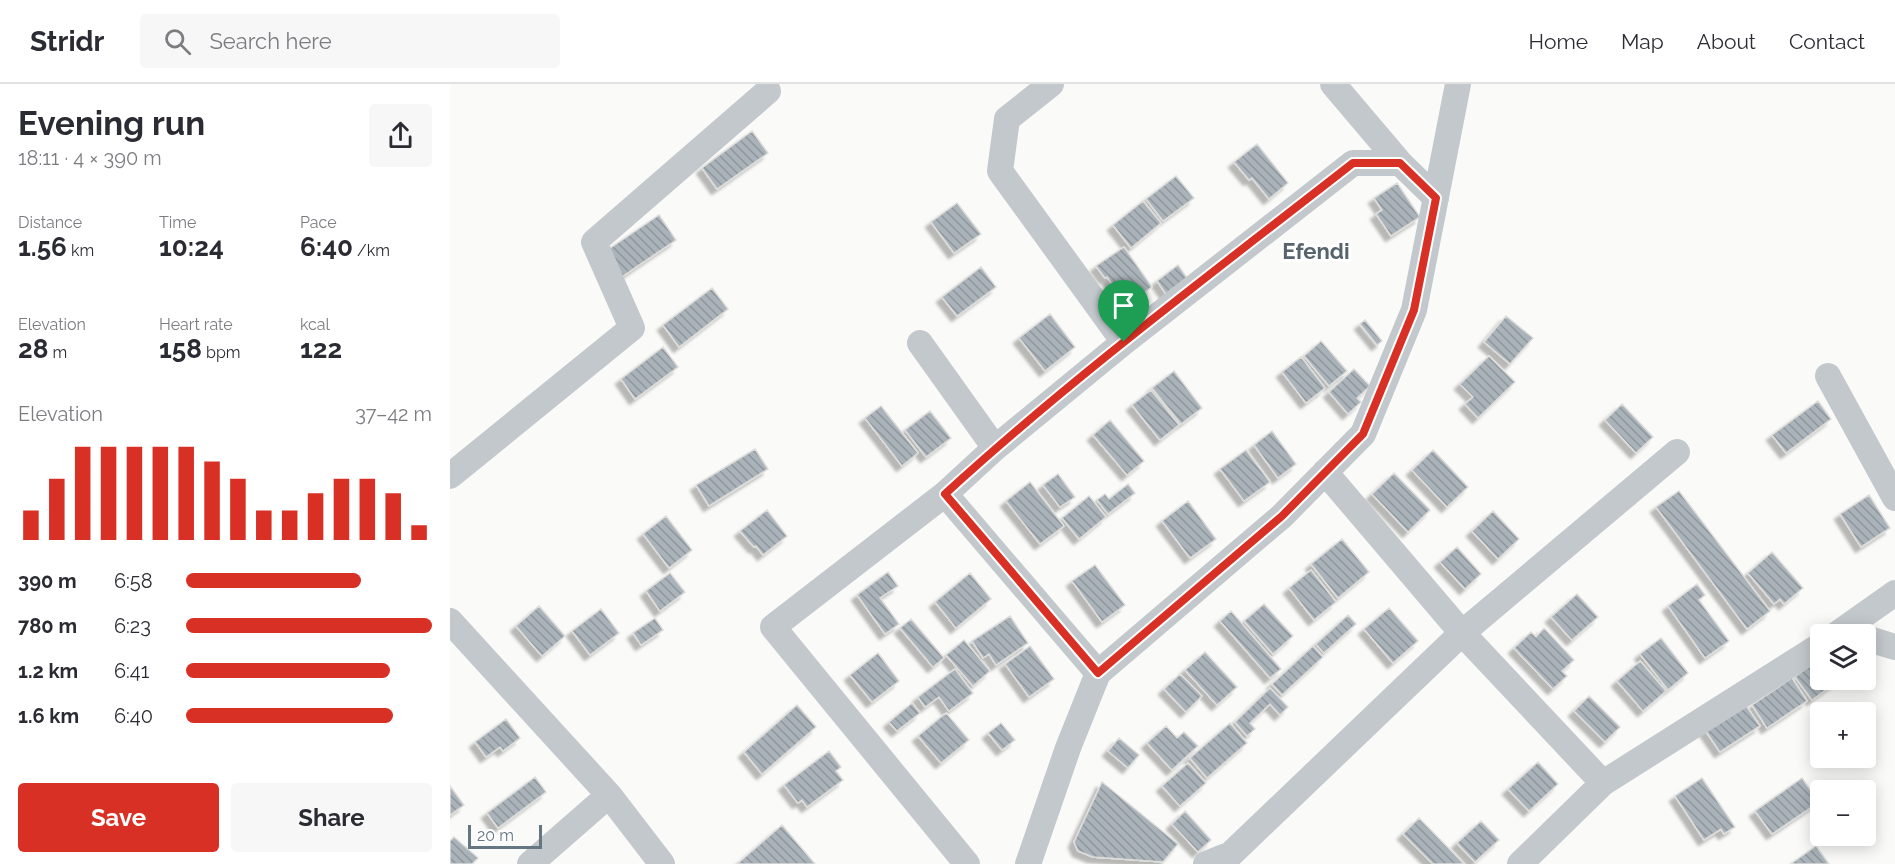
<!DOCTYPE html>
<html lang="en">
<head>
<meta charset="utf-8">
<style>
  body { margin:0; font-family:Raleway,sans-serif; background:#f7f7f7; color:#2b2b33; height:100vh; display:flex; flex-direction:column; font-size:22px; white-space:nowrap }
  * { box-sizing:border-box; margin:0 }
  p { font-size:20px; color:#7c7c81 }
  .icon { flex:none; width:33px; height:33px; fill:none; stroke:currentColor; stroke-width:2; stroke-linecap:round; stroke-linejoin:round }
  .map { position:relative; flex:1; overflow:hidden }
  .panel { display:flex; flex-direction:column; background:#fff; width:450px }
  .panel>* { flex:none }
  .fabs { position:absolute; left:1360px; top:540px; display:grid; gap:12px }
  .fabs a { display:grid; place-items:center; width:66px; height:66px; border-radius:6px; background:#fff; box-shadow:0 3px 15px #0003; font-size:30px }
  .scale { position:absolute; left:18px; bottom:15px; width:74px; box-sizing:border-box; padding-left:6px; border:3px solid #657683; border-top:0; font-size:16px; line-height:21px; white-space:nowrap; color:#657683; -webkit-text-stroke:4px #fff; paint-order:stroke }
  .pin { position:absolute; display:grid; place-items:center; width:51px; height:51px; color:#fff; margin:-62px -26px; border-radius:50% 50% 50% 0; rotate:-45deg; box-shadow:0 0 6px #0007 }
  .pin .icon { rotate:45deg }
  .round { display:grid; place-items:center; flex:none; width:63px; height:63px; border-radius:6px; background:#f7f7f7 }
  .summary { display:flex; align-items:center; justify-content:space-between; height:102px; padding:0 18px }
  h1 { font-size:33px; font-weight:700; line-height:45px }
  .stats { display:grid; grid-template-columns:repeat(3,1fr); gap:9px; height:102px; padding:6px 18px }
  .stats div { display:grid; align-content:center }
  .stats b { font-size:26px; font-weight:700 }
  .stats small { font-size:16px; font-weight:400 }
  .stats p { font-size:16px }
  .chart { height:168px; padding:12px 18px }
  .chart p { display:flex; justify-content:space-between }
  .chart svg { width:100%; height:108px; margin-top:6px; stroke:#d93025; stroke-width:6 }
  .action { display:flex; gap:12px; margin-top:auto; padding:12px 18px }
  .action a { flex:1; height:69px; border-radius:6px; background:#d93025; color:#fff; font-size:24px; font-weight:700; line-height:69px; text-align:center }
  .action a+a { background:#f7f7f7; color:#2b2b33 }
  ul { padding:0 18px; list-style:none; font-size:20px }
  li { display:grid; grid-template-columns:96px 72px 1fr; align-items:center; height:45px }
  li i { height:15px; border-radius:8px; background:#d93025 }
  header { display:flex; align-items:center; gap:36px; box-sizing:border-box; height:84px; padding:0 30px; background:#fff; border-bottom:2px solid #e1e1e2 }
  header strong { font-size:28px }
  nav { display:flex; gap:33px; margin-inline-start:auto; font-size:21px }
  .search { width:420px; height:54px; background:#f7f7f7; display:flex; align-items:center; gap:15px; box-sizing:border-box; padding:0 21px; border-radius:6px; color:#7c7c81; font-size:22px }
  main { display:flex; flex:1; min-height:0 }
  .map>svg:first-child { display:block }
  .building { fill:url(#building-back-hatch); stroke:#dcdcda; stroke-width:1.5; filter:url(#shadow) }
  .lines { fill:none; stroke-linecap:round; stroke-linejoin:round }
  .minor { stroke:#c3c8cc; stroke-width:26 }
  .route-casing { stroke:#fff; stroke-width:12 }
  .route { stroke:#d93025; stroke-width:8 }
  .labels { text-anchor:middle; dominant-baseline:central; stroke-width:6; stroke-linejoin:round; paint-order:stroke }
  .district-label { font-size:22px; font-weight:bold; fill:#57646e; stroke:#fff }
</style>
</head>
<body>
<header>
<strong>Stridr</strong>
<div class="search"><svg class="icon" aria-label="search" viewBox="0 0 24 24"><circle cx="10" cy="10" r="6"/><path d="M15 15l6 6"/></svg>Search here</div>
<nav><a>Home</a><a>Map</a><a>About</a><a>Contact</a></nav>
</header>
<main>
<section class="panel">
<div class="summary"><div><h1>Evening run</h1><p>18:11 · 4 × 390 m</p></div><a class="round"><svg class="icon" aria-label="share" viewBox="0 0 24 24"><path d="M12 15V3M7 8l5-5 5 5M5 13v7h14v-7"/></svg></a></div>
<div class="stats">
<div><p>Distance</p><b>1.56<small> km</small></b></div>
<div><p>Time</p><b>10:24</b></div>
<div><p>Pace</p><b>6:40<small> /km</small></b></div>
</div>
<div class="stats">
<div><p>Elevation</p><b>28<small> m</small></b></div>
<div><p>Heart rate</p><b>158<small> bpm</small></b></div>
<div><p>kcal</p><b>122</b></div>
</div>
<div class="chart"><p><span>Elevation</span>37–42 m</p>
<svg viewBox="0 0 160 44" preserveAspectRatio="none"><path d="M5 44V32M15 44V19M25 44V6M35 44V6M45 44V6M55 44V6M65 44V6M75 44V12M85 44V19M95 44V32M105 44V32M115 44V25M125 44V19M135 44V19M145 44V25M155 44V38"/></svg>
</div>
<ul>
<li><b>390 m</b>6:58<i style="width:71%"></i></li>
<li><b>780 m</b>6:23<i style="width:100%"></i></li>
<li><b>1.2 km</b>6:41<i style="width:83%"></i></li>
<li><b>1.6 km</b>6:40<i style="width:84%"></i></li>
</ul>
<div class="action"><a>Save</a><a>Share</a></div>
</section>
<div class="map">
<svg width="1445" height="780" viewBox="0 0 1445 780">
  <defs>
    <pattern id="building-back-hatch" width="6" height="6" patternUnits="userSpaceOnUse" patternTransform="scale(1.5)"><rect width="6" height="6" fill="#aab3b9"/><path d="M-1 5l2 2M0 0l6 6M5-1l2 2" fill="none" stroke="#8e969c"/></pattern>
    <filter id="shadow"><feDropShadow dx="-5.5" dy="5.5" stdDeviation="1.5" flood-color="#0004"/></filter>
  </defs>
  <rect width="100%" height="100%" fill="#fafaf8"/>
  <path class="building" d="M302,47L318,69L267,105L252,84Z
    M807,60L838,99L819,115L802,94L799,96L784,78Z
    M726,92L744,114L713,137L696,115Z
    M947,99L970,133L941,152L926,130L932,126L924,114Z
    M693,117L711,139L681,164L663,141Z
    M507,119L531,150L504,169L481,138Z
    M209,131L226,156L170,194L153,169Z
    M674,163L702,203L677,221L657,193L655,194L646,182Z
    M728,181L737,194L716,210L707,197Z
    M531,183L546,203L507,232L492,213Z
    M262,204L278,225L229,263L213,241Z
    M600,230L625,263L595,287L569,254Z
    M1056,232L1083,254L1060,280L1034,258Z
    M915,236L932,257L927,261L910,240Z
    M871,257L897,287L879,302L854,272Z
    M213,263L228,283L185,315L171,295Z
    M1039,272L1065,298L1028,334L1015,320L1023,313L1010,300Z
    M851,273L875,304L856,319L832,288Z
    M904,285L920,302L907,314L911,318L898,330L879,308Z
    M724,287L752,324L731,340L702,304Z
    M701,306L729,341L710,356L682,321Z
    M1368,317L1381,335L1336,369L1322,351Z
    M1172,320L1203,353L1186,369L1155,336Z
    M431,322L468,369L452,382L415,334Z
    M480,327L501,354L476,373L455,346Z
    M660,336L694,377L677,391L643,351Z
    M822,347L846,380L828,394L804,361Z
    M305,365L318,385L259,422L246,401Z
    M796,366L820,398L794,417L770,385Z
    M983,366L1018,403L997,423L962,386Z
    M944,389L980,426L958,448L922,410Z
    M608,390L625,413L610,423L593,401Z
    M580,398L614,442L590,460L556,417Z
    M678,400L685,409L658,430L647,416L655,410L659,415Z
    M1229,407L1320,527L1297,545L1206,423Z
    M1419,411L1440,444L1411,463L1390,430Z
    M639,412L656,433L629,455L612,434Z
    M738,417L766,455L740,474L712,437Z
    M317,426L337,452L313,471L306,462L304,463L290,447Z
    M1043,427L1069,455L1048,475L1022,447Z
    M216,432L242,466L219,484L193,450Z
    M892,455L919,488L888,514L861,480Z
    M1007,463L1031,490L1015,505L990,478Z
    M1322,468L1353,504L1334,520L1330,515L1324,520L1298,489Z
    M645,481L675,521L652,538L622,497Z
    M861,486L886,518L864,536L839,504Z
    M438,488L448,502L430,514L449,540L435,550L407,511Z
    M220,489L235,508L210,527L196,507Z
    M520,489L541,515L506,544L485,518Z
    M1247,500L1255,511L1249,516L1279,557L1255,574L1218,522Z
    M1127,510L1148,533L1122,556L1101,533Z
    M814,520L843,552L823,570L794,537Z
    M89,522L115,552L92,572L66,542Z
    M939,524L968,557L943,579L914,545Z
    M151,525L169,549L140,571L122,547Z
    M781,527L831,585L820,594L770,537Z
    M898,531L906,540L874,569L866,560Z
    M560,532L578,559L546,581L539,570L533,574L522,557Z
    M205,534L213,546L191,561L183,549Z
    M461,535L494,574L483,583L450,544Z
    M1094,544L1124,576L1112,587L1117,592L1103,605L1064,564L1081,548L1086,553Z
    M1211,554L1238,589L1218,606L1190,570Z
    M514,556L540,587L523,602L496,571Z
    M580,562L604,595L579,613L555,580Z
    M863,562L873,573L832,611L822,600Z
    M755,568L787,603L767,621L735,586Z
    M428,569L449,597L422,618L400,591Z
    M1371,573V596H1389L1362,616L1345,593Z
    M1190,577L1216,607L1193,627L1167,597Z
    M505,585L523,609L499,627L489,613L475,623L468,613Z
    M730,590L752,612L736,628L714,605Z
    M1342,594L1357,617L1317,644L1302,621Z
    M820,604L838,623L830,631L820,620L800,639L805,645L797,652L785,638Z
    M1139,612L1170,643L1155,658L1124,627Z
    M462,619L470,629L447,647L439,638Z
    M1295,620L1310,642L1270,668L1255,646Z
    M347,621L366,643L312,690L294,668Z
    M496,629L519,656L491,679L468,652Z
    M56,635L70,654L53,667L50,663L36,673L25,658Z
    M551,639L565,656L552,666L538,649Z
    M780,639L797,659L757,694L740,674Z
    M716,642L727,654L734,648L748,662L722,686L697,659Z
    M669,654L689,671L678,684L658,667Z
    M379,667L391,683L386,687L393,696L357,723L352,716L348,719L334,701Z
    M1088,678L1108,700L1079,727L1058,705Z
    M738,679L756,699L730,722L712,702Z
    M85,693L96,708L48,744L37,729Z
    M1252,694L1285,743L1274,750L1271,745L1254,756L1225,712Z
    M1352,694L1369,718L1322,750L1305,727Z
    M652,698L728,760L713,778L643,773L628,767L624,758Z
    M0,702L14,721L0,731Z
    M735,727L761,756L748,768L722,740Z
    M969,734L1014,780H983L953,750Z
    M1031,737L1049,756L1025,778L1007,759Z
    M332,741L365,780H287Z
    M4,753L28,774L22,780H0V757Z
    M1366,762L1379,780H1343L1342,779Z"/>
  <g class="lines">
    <path class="minor" d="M601,0L557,35L550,87L674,258
      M883,0L950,79
      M470,259L545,364
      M1378,292L1445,414
      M875,388L1012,549L1153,699
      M0,392L182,244L144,158L318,7
      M495,410L648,589
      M0,537L159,711L212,780
      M1387,550L1445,509
      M1416,554L1445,563
      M80,780L159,711
      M517,780L323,543L495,410L545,364L674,258L903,79H950L986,114
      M578,780L618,664L648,589L832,432L913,350L964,226L1008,0
      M756,780L781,770L1012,549L1227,368
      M1070,780L1153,699L1371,561"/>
  </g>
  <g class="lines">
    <defs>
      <path id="route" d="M903,79H950L986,114L964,226L913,350L832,432L648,589L495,410C624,292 765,187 903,79Z"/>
    </defs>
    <use href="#route" class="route-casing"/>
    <use href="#route" class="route"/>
  </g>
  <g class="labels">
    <g class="district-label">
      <text x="866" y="167">Efendi</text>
    </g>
  </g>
</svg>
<div class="fabs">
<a><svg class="icon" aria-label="layers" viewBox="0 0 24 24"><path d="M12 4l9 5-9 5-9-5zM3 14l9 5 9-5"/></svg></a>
<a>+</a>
<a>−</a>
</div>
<div class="scale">20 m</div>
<div class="pin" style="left:674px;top:258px;background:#1e9e55"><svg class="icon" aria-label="arrive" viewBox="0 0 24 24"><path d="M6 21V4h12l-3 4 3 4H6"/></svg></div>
</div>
</main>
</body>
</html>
